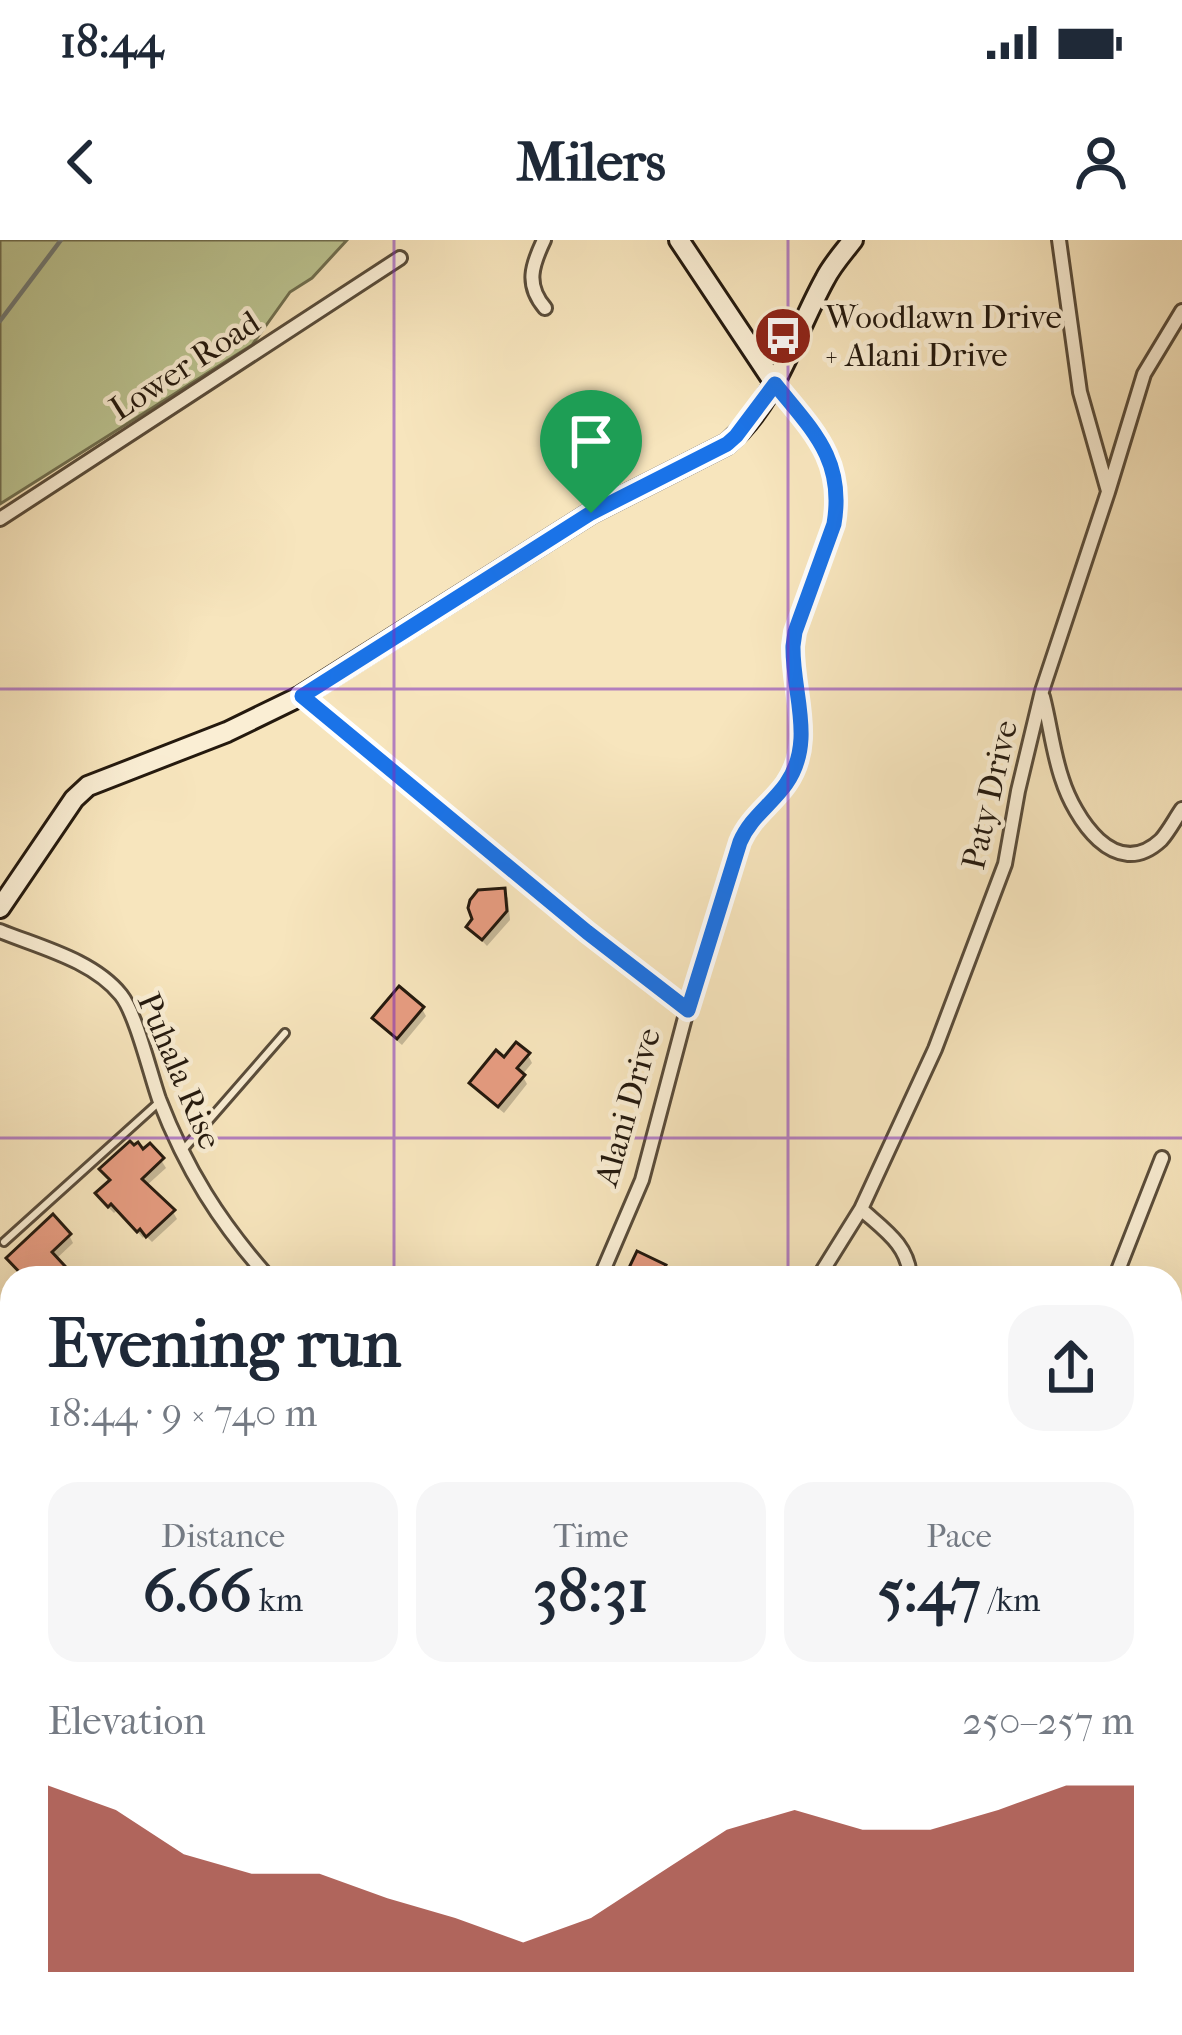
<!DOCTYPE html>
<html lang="en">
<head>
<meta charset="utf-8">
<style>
  body { margin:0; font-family:"IM FELL French Canon",serif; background:#f6f6f7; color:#1f2937; height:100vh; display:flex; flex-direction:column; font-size:45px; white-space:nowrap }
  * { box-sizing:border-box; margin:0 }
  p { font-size:39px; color:#747a83 }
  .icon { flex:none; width:66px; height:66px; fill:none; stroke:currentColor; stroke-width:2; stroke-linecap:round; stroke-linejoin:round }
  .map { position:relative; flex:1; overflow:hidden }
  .sheet { position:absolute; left:0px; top:1026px; width:1182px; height:771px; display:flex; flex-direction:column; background:#fff; border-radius:36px 36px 0 0; box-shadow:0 12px 48px #0002 }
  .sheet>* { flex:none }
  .pin { position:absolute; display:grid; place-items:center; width:102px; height:102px; color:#fff; margin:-123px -51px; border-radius:50% 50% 50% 0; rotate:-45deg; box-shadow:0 0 12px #0007 }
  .pin .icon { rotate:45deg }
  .round { display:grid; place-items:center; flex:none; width:126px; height:126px; border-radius:36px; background:#f6f6f7 }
  .head { display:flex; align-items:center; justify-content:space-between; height:204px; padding:0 48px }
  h1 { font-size:66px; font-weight:800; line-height:90px }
  .figures { display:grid; grid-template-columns:repeat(3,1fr); gap:18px; height:204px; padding:12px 48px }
  .figures div { display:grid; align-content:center; border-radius:30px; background:#f6f6f7; text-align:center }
  .figures b { font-size:60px; font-weight:800 }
  .figures small { font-size:33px; font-weight:400 }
  .figures p { font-size:33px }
  .chart { height:336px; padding:24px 48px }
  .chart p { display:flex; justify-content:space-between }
  .chart svg { width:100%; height:216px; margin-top:12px; fill:#8f2418; opacity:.7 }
  .status { display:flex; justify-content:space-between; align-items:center; height:84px; padding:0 60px; background:#fff; direction:ltr }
  .status svg { height:33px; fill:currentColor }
  header { display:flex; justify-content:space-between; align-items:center; height:156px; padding:0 48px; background:#fff; font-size:54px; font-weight:800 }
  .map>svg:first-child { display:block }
  .green { fill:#bcc592; stroke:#706f50; stroke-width:3 }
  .shadow { fill:#0003 }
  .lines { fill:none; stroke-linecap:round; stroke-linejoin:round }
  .stream { stroke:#717b77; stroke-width:4.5 }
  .building { fill:#e89d82; stroke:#24190e; stroke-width:3 }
  .lane-casing { stroke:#594c3a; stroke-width:12 }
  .street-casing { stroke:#594c3a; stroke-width:18 }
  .secondary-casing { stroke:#24190e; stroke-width:24 }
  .lane { stroke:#faeed4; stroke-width:6 }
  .street { stroke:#faeed4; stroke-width:12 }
  .secondary { stroke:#faeed4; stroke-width:18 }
  .route-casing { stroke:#fff; stroke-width:24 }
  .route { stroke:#1a73e8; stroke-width:15 }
  .grid { fill:none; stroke:#7b2cbf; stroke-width:3; stroke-opacity:0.55 }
  .labels { text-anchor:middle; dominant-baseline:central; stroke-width:9; stroke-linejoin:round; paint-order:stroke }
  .poi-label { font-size:33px; fill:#24190e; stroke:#faeed4; text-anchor:start }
  .street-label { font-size:33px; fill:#24190e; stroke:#faeed4 }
</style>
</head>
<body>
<div class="status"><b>18:44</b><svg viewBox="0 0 49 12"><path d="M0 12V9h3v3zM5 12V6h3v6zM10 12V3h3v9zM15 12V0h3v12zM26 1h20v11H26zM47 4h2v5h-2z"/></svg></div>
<header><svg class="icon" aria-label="back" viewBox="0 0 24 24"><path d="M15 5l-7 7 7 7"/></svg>Milers<svg class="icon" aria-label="person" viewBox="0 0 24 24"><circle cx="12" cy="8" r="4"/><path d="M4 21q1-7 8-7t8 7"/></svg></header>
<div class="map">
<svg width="1182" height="1795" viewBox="0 0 1182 1795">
  <rect width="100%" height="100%" fill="#f7e5bd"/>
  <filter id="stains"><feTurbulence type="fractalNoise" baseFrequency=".00167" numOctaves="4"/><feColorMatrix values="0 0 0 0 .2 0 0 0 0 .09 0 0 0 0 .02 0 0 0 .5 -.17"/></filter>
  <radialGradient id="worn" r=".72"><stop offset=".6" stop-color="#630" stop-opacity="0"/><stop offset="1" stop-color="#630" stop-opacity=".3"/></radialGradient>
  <path class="green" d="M0,0H347L312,38L290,52L252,105L0,264Z
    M1182,1089V1795H322L334,1785H1170V1106Z
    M12,1542V1610L0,1626V1559Z"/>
  <path class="shadow" d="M503,651L508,658L510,680L487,706L469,687Z
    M422,769L426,776L402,805L380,786L376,778Z
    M528,815L532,823L522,835L527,844L504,873L477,851L472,843L504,821Z
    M161,920L166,928L145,947L173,972L177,979L152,1002L145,995L143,998L117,970L114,973L103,962Z
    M69,995L73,1003L55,1020L71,1038H25Z
    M12,1137V1177L0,1187V1148Z
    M12,1651V1671L4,1660Z"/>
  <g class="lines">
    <path class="stream" d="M0,81L61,0"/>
  </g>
  <path class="building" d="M505,648L507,671L482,700L466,687L472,679L468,668L470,660L478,650Z
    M399,746L424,767L397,799L372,778Z
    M516,802L530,813L517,828L525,835L498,867L469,843L496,810L504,817Z
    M130,901L134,905L138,902L143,909L150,903L164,918L142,939L175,970L146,997L140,989L137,992L111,964L108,967L95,953L110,940L99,929Z
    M53,974L71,994L52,1012L76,1038H25L6,1018Z
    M637,1011L666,1025L660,1038H636L626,1034Z
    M12,1133V1166L0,1177V1144Z
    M12,1242V1274L5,1279L0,1273V1250Z"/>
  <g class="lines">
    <defs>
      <path id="lane" d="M183,910L285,793
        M4,1002L157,864
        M0,1638L12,1620"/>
      <path id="street" d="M544,0C532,25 525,45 545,68
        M1059,0L1080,152L1108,251
        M0,279L400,18
        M301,456L587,692L687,770
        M1043,457C1050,484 1053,513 1062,539C1074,577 1115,643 1161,600C1169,591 1175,579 1182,569
        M0,691C39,707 93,720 121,755C136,774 150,833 159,859C186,929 219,982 269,1038
        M861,969C883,989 909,1005 910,1038
        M600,1038L642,940L687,770L739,603C753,574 781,558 794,530C813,489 789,445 793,403C796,379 808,355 816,333C853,233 838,223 775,144
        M818,1038L861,969L935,809L1005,624L1018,551L1042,451L1108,252L1144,134L1182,71
        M1115,1038L1162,918
        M0,1381L12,1394
        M0,1456L12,1442
        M219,1795L231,1785"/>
      <path id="secondary" d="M679,0L775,144
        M0,668L74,559L88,546L227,492L301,456L591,273L727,204C777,161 794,95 825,39C832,25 843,13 853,0"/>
    </defs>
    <use href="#lane" class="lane-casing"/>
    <use href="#street" class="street-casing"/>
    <use href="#secondary" class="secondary-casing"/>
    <use href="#lane" class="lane"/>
    <use href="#street" class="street"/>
    <use href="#secondary" class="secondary"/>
  </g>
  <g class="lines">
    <defs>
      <path id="route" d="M775,144C812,190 845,219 834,284L795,392L793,406C792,453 816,501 786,544C771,565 750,578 740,602L688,770L587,692L302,456L591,273L727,204L736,196Z"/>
    </defs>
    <use href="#route" class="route-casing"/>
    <use href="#route" class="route"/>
  </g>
  <path class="grid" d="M394,0V1038M788,0V1038M0,449H1182M0,898H1182M0,1346H12M1170,1346H1182M394,1785V1795M788,1785V1795"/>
  <defs>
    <symbol id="bus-disc" viewBox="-11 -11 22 22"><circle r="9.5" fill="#8f2418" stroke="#faeed4"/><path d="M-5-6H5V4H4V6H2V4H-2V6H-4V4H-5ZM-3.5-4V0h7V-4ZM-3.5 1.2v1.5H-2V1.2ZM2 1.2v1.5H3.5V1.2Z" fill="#fff"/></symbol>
  </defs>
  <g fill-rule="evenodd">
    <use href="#bus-disc" x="750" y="63" width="66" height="66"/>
  </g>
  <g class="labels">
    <g class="poi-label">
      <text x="825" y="77">Woodlawn Drive<tspan x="825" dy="38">+ Alani Drive</tspan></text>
    </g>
    <g class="street-label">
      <text transform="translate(185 126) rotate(-33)">Lower Road</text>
      <text transform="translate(990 555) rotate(-77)">Paty Drive</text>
      <text transform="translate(179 831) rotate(67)">Puhala Rise</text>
      <text transform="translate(628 867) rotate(-74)">Alani Drive</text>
    </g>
  </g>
  <rect width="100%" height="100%" filter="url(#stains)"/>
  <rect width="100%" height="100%" fill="url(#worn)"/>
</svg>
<div class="pin" style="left:591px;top:273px;background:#1e9e55"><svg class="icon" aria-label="arrive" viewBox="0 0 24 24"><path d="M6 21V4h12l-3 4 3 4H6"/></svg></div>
<section class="sheet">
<div class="head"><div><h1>Evening run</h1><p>18:44 · 9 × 740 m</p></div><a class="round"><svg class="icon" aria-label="share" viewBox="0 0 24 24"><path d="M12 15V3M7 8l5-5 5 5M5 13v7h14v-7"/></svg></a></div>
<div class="figures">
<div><p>Distance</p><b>6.66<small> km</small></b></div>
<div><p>Time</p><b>38:31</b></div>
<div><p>Pace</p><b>5:47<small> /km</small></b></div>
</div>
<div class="chart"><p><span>Elevation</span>250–257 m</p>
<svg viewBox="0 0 160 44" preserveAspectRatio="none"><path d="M0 44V6L10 11L20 20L30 24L40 24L50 29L60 33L70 38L80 33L90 24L100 15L110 11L120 15L130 15L140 11L150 6L160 6V44z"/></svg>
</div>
</section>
</div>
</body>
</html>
